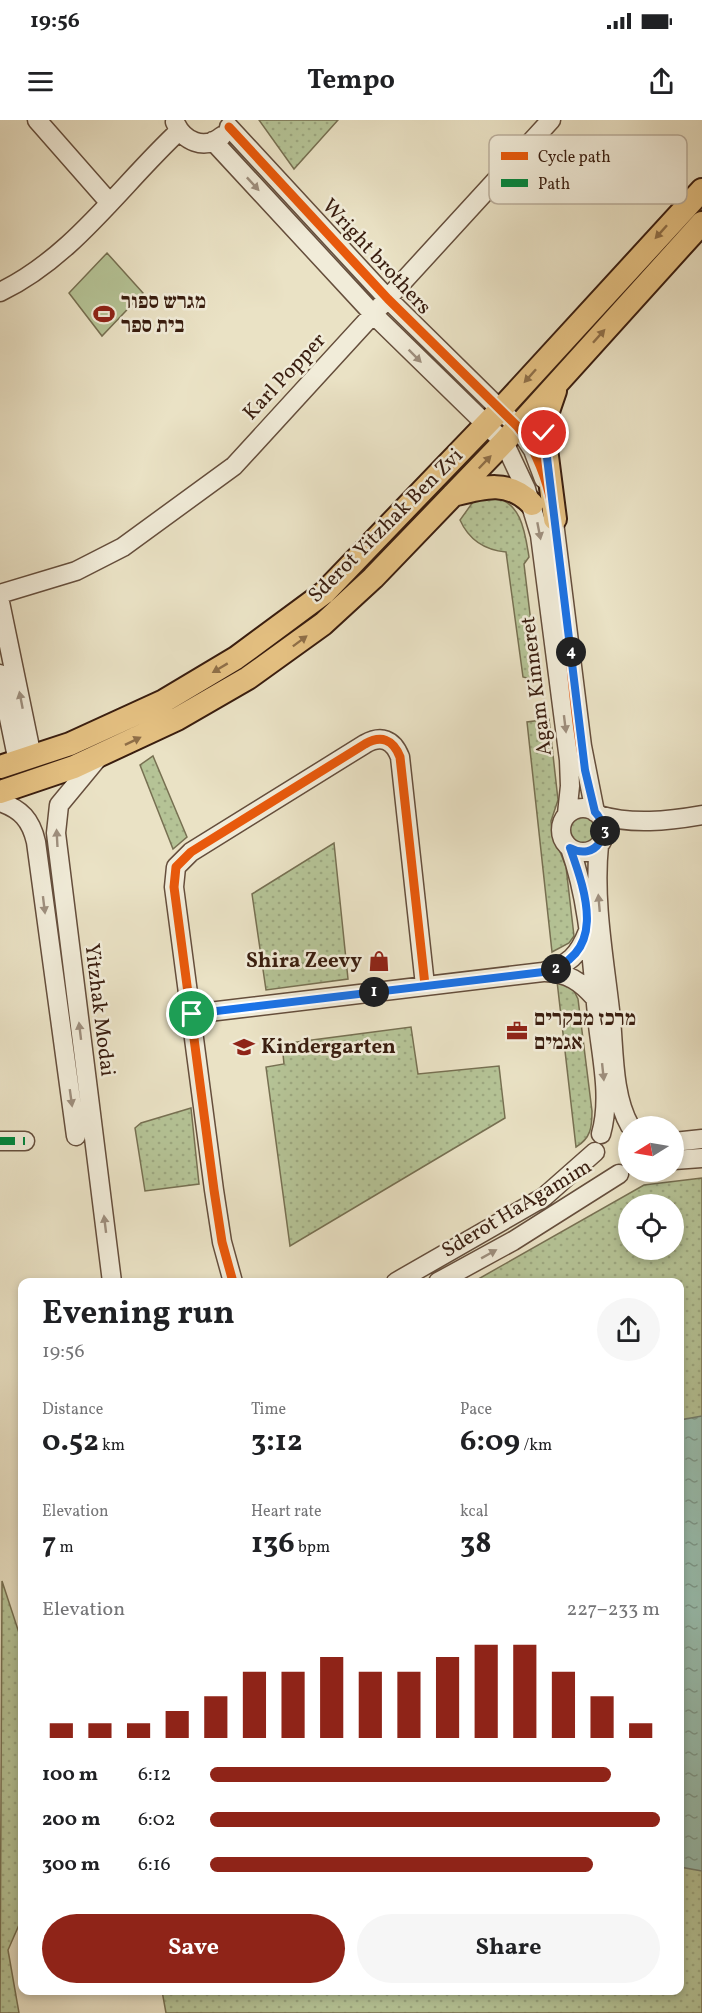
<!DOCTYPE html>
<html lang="en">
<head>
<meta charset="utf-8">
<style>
  body { margin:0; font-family:Vollkorn,"Frank Ruhl Libre",serif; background:#f6f6f6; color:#202124; height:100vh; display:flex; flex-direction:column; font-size:22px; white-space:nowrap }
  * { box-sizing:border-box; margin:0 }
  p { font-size:20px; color:#757577 }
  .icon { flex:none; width:33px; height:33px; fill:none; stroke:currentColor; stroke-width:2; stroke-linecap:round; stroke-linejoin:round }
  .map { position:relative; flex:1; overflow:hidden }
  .side { position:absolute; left:18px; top:1158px; width:666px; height:717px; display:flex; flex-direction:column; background:#fff; border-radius:12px; box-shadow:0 3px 9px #0003 }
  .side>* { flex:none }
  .needle { width:39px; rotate:259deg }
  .tools { position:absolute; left:618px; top:996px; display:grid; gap:12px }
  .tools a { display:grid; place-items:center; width:66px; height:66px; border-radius:50%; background:#fff; box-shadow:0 3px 9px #0003; font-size:30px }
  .pin { position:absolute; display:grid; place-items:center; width:51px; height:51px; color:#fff; margin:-26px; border:3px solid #fff; border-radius:50%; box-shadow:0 2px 6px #0007 }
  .km { position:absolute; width:30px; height:30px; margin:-15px; border-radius:50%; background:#222; color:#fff; font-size:16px; line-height:30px; text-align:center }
  .round { display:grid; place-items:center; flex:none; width:63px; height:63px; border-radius:32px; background:#f6f6f6 }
  .head { display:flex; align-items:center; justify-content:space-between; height:102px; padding:0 24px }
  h1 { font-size:33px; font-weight:700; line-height:45px }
  .figures { display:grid; grid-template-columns:repeat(3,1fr); gap:9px; height:102px; padding:6px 24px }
  .figures div { display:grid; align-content:center }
  .figures b { font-size:30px; font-weight:700 }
  .figures small { font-size:16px; font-weight:400 }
  .figures p { font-size:16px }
  .chart { height:168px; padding:12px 24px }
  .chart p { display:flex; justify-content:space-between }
  .chart svg { width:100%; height:108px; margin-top:6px; stroke:#8f2418; stroke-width:6 }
  .action { display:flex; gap:12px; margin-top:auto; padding:12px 24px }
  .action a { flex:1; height:69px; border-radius:36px; background:#8f2418; color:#fff; font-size:24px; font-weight:700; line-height:69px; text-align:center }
  .action a+a { background:#f6f6f6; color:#202124 }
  ul { padding:0 24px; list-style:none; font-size:20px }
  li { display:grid; grid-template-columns:96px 72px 1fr; align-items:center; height:45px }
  li i { height:15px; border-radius:8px; background:#8f2418 }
  .status { display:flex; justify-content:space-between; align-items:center; height:42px; padding:0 30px; background:#fff; direction:ltr }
  .status svg { height:16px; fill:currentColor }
  header { display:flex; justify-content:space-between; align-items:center; height:78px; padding:0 24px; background:#fff; font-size:27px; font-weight:700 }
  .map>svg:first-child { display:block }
  .green { fill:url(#green-dots); stroke:#777052; stroke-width:1.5; fill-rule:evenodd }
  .pitch { fill:#b5c396; stroke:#777052; stroke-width:1.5 }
  .water { fill:url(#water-ripples); stroke:#727e6f; stroke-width:1.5 }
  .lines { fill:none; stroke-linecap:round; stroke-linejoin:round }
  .minor-casing { stroke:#654e3c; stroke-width:21 }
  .major-casing { stroke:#391d0f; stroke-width:26 }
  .minor { stroke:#f1ecd9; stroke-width:18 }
  .major { stroke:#e5c182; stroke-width:22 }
  .quiet { stroke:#00873e; stroke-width:8; stroke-dasharray:15 8; stroke-linecap:butt }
  .cycleway-casing { stroke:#f1ecd9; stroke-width:13 }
  .cycleway { stroke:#e8590c; stroke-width:9 }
  .oneway { fill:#9e8f7e }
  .oneway2 { fill:#8f6f48 }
  .route-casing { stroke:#fff; stroke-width:12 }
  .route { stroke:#1a73e8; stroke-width:8 }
  .labels { text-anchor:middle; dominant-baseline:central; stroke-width:5; stroke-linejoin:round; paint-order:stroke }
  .street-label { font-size:21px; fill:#391d0f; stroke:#f1ecd9 }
  .poi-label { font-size:21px; font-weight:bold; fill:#391d0f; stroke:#f1ecd9; text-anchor:start }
  .key { fill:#f1ecd9; stroke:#baae9c; stroke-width:1.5 }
  .key-label { font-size:16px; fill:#391d0f }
</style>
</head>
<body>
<div class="status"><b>19:56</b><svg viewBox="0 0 49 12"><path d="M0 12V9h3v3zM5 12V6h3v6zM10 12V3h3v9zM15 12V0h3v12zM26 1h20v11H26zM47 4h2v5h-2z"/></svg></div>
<header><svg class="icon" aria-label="menu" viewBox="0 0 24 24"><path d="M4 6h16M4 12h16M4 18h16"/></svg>Tempo<svg class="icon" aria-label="share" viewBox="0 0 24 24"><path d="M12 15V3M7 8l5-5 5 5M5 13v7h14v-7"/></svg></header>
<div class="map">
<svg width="702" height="1893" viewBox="0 0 702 1893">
  <defs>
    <pattern id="green-dots" width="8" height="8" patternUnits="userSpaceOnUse" patternTransform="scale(1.5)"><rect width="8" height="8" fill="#b5c396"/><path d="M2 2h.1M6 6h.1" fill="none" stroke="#9ca780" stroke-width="1.8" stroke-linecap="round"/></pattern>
    <pattern id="water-ripples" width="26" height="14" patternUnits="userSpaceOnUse" patternTransform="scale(1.5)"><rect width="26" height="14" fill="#98beaf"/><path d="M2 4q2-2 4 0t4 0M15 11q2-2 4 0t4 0" fill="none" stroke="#7d9a8d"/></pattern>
  </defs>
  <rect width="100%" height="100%" fill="#eae2c5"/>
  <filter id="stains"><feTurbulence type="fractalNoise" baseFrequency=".00333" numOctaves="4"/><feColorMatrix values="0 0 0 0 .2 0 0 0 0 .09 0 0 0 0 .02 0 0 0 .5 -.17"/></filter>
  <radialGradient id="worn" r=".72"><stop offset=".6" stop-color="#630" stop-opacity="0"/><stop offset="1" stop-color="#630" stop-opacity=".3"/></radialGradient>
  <path class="green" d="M259,0H338L294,49Z
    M493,377C522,382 525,413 529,437L524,444L538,561L523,557L506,432C484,430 469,420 460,400L473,382Z
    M549,599L558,680L551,701L552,711L566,747L574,816L569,823L552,832L527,602Z
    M153,636L187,717L173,729L140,645Z
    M567 710a17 17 0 1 1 34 0a17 17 0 1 1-34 0Z
    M334,723L348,859L266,870L252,774Z
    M557,861L571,865L578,879L592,991C592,1007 591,1018 576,1027Z
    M411,907L418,954L499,946L505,998L290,1126L266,947L284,944L282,924Z
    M191,988L199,1064L145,1071L135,1008L141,1003Z
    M702,1058V1893H166L162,1871L680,1870V1162H473L644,1065ZM628,1084H674V1130H628Z
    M2,1461L22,1522V1798L8,1830L19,1893H0Z"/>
  <path class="pitch" d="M107,133L143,173L102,216L69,173Z"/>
  <path class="water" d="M702,1296V1751L680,1747V1300Z"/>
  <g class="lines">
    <defs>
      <path id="minor" d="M37,0L109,82
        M175,2C183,21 204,31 222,16
        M229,7L388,179L517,306L533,330L544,359
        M213,21L374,195L504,322L526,369L540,415L569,640L570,666L567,694
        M0,172C73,137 121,65 179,11
        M552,386L582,626L595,692
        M0,474L76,451L123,427L234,346L551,0
        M0,482L32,637
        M0,554L18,642
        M97,639L59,685L56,713L112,1162
        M0,682C21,689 31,700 36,722L76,1016
        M561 710a22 22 0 1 1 44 0a22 22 0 1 1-44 0Z
        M599,695C632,705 668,701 702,695
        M599,725C593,782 605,842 611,899C614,932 613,977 630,1006
        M570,728C590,784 592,846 598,905C602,940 611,979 601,1014
        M545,852C568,853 580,861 595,878
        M192,894L543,852C569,845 579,835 588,811
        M0,1021H25
        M674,1022L702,1019
        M674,1040L702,1038
        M233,1162L222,1122L214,1070L174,767L176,747L191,732L365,624C381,615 393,619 400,637L425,865
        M396,1162L544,1077L595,1032
        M438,1162L513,1121L619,1054"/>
      <path id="major" d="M555,271L545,300L544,313L555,399
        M453,375C483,367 508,359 532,384
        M0,647L70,624L164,581L236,538L324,473L501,289L702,70
        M0,672L74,647L177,599L248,558L323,504L373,458L504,322L702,103"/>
    </defs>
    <use href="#minor" class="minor-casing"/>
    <use href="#major" class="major-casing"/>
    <use href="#minor" class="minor"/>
    <use href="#major" class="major"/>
    <path class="quiet" d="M0,1021H25"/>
    <defs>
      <path id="cycleway" d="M229,7L388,179L517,306C552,349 557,409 563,462C571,534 574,624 595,692
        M233,1162L222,1122L214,1070L174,767L176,747L191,732L365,624C381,615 393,619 400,637L425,865"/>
    </defs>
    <use href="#cycleway" class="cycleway-casing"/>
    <use href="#cycleway" class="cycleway"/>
  </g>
  <defs><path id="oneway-solid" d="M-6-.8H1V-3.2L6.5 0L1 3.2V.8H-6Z" transform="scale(1.5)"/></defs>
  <g class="oneway">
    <use href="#oneway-solid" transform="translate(253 64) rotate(47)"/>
    <use href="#oneway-solid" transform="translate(415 236) rotate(45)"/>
    <use href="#oneway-solid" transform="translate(539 411) rotate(79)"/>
    <use href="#oneway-solid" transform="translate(21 580) rotate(-101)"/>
    <use href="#oneway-solid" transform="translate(565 604) rotate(83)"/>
    <use href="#oneway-solid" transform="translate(57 718) rotate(-93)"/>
    <use href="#oneway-solid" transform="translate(599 783) rotate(-95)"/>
    <use href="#oneway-solid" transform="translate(44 785) rotate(83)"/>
    <use href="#oneway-solid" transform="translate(80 911) rotate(-97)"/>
    <use href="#oneway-solid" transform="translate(603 952) rotate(84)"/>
    <use href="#oneway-solid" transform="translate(71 978) rotate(82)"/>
    <use href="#oneway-solid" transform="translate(105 1104) rotate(-97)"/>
    <use href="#oneway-solid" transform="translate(489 1134) rotate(-29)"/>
  </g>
  <g class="oneway2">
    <use href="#oneway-solid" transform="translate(661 112) rotate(132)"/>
    <use href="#oneway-solid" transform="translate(599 216) rotate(-48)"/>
    <use href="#oneway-solid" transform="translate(530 256) rotate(132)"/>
    <use href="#oneway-solid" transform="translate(485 342) rotate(-46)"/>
    <use href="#oneway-solid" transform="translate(300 521) rotate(-37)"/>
    <use href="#oneway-solid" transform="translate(220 548) rotate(149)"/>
    <use href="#oneway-solid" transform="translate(133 621) rotate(-26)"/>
  </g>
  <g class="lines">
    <defs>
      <path id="route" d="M192,894L543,852C607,835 587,775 570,728C596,742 614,712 595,692L585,650L544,313"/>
    </defs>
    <use href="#route" class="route-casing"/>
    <use href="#route" class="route"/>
  </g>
  <defs>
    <symbol id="stadium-bare" viewBox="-9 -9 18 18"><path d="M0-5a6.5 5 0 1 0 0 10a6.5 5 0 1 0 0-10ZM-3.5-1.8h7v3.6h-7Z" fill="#8f2418" stroke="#f1ecd9" stroke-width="2.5" paint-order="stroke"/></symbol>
    <symbol id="shop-bare" viewBox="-9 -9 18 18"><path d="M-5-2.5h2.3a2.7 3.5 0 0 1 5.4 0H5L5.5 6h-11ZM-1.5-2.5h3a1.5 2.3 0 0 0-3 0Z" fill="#8f2418" stroke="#f1ecd9" stroke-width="2.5" paint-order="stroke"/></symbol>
    <symbol id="office-bare" viewBox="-9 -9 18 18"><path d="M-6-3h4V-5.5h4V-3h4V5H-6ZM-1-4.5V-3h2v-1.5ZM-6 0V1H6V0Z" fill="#8f2418" stroke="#f1ecd9" stroke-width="2.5" paint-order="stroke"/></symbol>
    <symbol id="school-bare" viewBox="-9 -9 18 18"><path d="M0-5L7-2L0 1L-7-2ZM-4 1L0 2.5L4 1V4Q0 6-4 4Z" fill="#8f2418" stroke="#f1ecd9" stroke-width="2.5" paint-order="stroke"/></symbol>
  </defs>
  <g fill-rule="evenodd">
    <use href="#stadium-bare" x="89" y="179" width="30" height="30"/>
    <use href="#shop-bare" x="364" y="826" width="30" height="30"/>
    <use href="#office-bare" x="502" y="896" width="30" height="30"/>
    <use href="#school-bare" x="229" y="912" width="30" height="30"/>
  </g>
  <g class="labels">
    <g class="street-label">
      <text transform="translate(376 137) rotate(47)">Wright brothers</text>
      <text transform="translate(285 257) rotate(-47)">Karl Popper</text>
      <text transform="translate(386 406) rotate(-45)">Sderot Yitzhak Ben Zvi</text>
      <text transform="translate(537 566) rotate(-97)">Agam Kinneret</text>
      <text transform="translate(99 890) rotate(83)">Yitzhak Modai</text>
      <text transform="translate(517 1089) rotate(-31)">Sderot HaAgamim</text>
    </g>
    <g class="poi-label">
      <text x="121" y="182">מגרש ספור<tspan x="121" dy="24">בית ספר</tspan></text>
      <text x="362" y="841" text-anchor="end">Shira Zeevy</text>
      <text x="534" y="899">מרכז מבקרים<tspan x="534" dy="24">אגמים</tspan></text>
      <text x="261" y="927">Kindergarten</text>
    </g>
  </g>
  <rect x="489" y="15" width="198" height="69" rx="9" class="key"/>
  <rect x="501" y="32" width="27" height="8" fill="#e8590c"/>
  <rect x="501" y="59" width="27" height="8" fill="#00873e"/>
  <g class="key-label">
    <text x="538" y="42">Cycle path</text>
    <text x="538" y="69">Path</text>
  </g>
  <rect width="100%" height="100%" filter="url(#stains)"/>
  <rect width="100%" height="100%" fill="url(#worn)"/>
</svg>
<div class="tools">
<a><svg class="needle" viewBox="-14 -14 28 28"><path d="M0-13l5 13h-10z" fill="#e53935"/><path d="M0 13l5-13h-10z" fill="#757577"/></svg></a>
<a><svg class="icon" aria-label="locate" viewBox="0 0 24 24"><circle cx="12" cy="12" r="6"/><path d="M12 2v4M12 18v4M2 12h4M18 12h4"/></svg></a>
</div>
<div class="pin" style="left:192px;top:894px;background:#1e9e55"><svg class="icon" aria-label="arrive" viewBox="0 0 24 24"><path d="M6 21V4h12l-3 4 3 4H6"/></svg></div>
<div class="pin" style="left:544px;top:313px;background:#d93025"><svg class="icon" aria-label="check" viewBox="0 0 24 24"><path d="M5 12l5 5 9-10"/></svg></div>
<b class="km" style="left:374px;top:872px">1</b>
<b class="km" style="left:556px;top:849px">2</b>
<b class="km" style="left:605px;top:711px">3</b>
<b class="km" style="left:571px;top:532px">4</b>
<section class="side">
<div class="head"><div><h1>Evening run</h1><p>19:56</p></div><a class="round"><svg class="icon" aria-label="share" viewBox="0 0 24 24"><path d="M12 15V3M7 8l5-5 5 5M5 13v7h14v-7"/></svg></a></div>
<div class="figures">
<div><p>Distance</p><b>0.52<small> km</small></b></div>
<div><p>Time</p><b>3:12</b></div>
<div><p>Pace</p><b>6:09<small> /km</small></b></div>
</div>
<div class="figures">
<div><p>Elevation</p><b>7<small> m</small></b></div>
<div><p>Heart rate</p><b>136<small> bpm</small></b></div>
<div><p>kcal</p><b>38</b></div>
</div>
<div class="chart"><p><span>Elevation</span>227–233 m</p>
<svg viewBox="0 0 160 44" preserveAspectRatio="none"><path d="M5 44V38M15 44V38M25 44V38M35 44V33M45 44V27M55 44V17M65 44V17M75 44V11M85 44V17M95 44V17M105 44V11M115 44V6M125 44V6M135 44V17M145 44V27M155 44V38"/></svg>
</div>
<ul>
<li><b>100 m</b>6:12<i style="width:89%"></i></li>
<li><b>200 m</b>6:02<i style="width:100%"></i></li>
<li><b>300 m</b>6:16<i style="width:85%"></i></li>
</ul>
<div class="action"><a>Save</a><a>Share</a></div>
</section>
</div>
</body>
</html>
